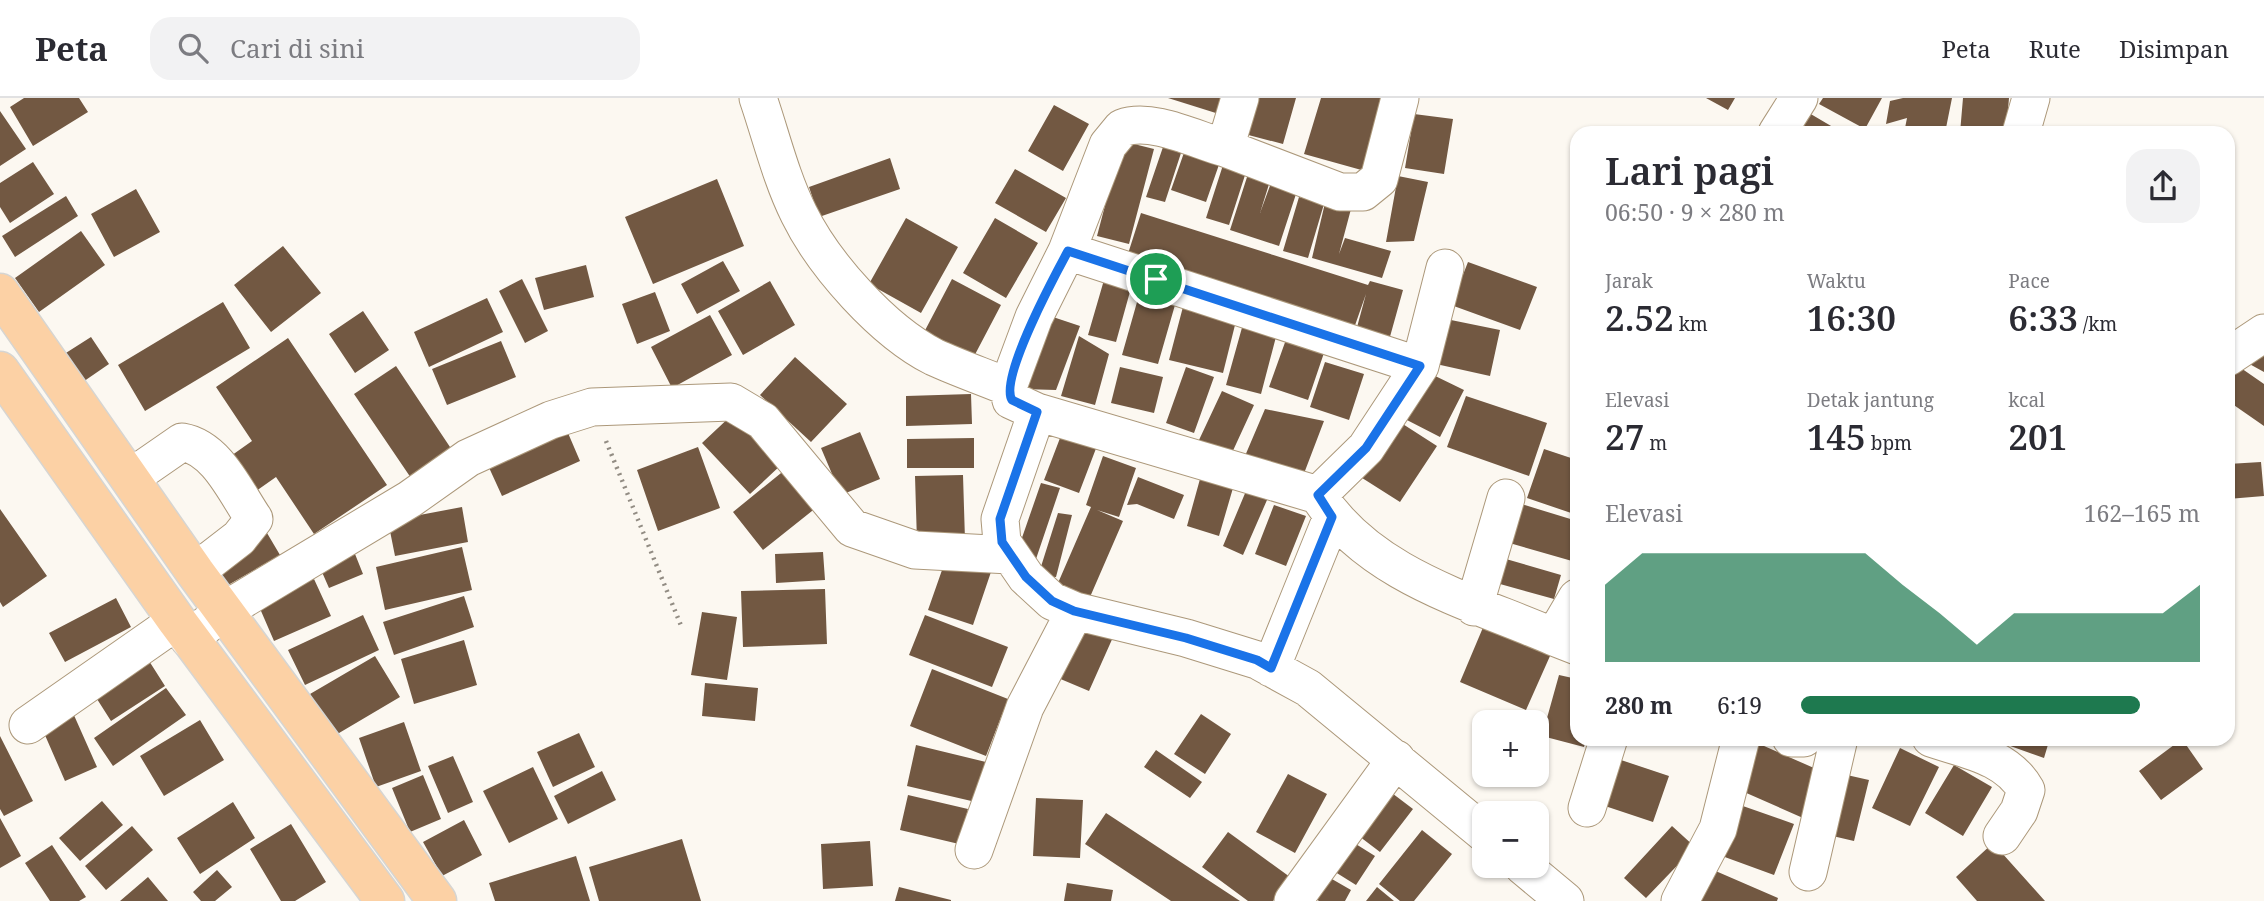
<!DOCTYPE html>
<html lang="id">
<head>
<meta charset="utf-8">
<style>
  body { margin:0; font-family:"Noto Serif",serif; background:#f2f2f3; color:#2b2b33; height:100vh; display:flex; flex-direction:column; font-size:26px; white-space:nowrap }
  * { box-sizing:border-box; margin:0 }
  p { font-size:23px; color:#7c7c81 }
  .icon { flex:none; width:38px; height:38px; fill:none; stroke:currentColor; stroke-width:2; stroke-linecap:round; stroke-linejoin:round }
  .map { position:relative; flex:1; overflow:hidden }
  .sheet { position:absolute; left:1570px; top:28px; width:665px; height:620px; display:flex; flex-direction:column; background:#fff; border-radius:21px; box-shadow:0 2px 5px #0004 }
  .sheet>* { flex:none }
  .controls { position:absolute; left:1472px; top:612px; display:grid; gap:14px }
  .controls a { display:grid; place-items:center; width:77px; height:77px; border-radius:14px; background:#fff; box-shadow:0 2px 5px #0004; font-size:35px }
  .pin { position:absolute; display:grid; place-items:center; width:60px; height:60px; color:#fff; margin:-30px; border:4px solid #fff; border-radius:50%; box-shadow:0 2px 7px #0007 }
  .round { display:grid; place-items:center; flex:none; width:74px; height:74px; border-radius:21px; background:#f2f2f3 }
  .summary { display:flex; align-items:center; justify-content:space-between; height:119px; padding:0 35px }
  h1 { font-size:38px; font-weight:600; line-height:52px }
  .stats { display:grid; grid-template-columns:repeat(3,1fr); gap:10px; height:119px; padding:7px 35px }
  .stats div { display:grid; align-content:center }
  .stats b { font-size:35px; font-weight:600 }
  .stats small { font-size:19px; font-weight:400 }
  .stats p { font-size:19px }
  .chart { height:196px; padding:14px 35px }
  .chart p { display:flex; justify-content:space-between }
  .chart svg { width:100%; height:126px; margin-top:7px; fill:#1e794f; opacity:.7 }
  ul { padding:0 35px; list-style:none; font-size:23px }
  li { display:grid; grid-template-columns:112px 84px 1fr; align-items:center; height:52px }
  li i { height:18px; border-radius:9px; background:#1e794f }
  header { display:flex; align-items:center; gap:42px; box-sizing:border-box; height:98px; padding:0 35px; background:#fff; border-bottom:2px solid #e1e1e2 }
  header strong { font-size:33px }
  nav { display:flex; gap:38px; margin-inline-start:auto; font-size:24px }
  .search { width:490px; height:63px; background:#f2f2f3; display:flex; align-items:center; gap:18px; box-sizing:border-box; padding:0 24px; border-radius:21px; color:#7c7c81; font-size:26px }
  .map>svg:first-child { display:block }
  .building { fill:#725842 }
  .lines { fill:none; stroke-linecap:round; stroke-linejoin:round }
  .minor-casing { stroke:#ac987a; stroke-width:39 }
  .major-casing { stroke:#d6d5d2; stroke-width:41 }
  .path { stroke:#928c83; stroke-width:4.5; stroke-dasharray:2 5; stroke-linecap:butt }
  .minor { stroke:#fff; stroke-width:37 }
  .major { stroke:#fcd1a5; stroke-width:38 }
  .route-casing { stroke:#fff; stroke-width:14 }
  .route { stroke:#1a73e8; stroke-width:9 }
</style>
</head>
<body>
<header>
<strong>Peta</strong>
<div class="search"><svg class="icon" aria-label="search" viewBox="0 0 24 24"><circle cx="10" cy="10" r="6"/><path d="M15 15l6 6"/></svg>Cari di sini</div>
<nav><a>Peta</a><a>Rute</a><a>Disimpan</a></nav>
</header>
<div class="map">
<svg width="2264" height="803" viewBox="0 0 2264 803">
  <rect width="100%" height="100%" fill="#fcf8f1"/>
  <path class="building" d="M24,0H79L88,14L33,48L10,9Z
    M1168,0H1224L1219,16Z
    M1246,0H1296L1283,46L1237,34Z
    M1321,0H1387L1365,73L1304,56Z
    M1706,0H1735L1728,12Z
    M1823,0H1882L1865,31L1819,6Z
    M1903,0H1952L1945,35H1904L1907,20L1886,26L1890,3Z
    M1963,0H2009L2006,35H1960Z
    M1054,7L1089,26L1063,73L1028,53Z
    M0,13L26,51L0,68Z
    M1809,15L1843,35H1797Z
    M1414,16L1453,21L1444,76L1405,70Z
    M1122,43L1154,51L1129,146L1097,138Z
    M1187,46L1222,58L1206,104L1171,92Z
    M1163,49L1181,55L1165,104L1146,99Z
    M890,60L900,91L819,119L809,89Z
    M33,64L54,96L10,125L0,109V85Z
    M1223,67L1246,74L1229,127L1206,120Z
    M1015,71L1066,100L1046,134L995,105Z
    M1248,76L1270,83L1260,115L1271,85L1297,93L1279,148L1230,132Z
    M1398,78L1428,84L1414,143L1386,144Z
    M717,81L744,148L653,186L625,119Z
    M136,91L160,134L114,159L91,116Z
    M66,98L78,118L15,159L2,138Z
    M1299,99L1324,106L1308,160L1283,153Z
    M1325,105L1351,111L1339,156L1345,140L1391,153L1382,180L1312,160Z
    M1141,115L1368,187L1370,183L1403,192L1386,253L1353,244L1366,196L1353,233L1126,162Z
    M906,120L958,149L921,215L869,186Z
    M995,120L1038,145L1006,200L963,175Z
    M81,133L105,167L39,214L15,180Z
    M283,148L321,195L271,234L234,187Z
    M723,163L740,193L697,216L681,186Z
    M1468,164L1537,189L1520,232L1451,207Z
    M586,167L594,199L544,212L535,180Z
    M522,181L548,233L525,245L499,193Z
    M952,181L1001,207L970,266L921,240Z
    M1104,182L1131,190L1116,244L1088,237Z
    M770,183L795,227L743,257L718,213Z
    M1141,190L1177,200L1158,266L1122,257Z
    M655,194L670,233L637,246L622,206Z
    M487,200L503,234L429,269L414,234Z
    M223,204L250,250L145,313L118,267Z
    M1184,205L1237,219L1223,275L1169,262Z
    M363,213L389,252L355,275L329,236Z
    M710,217L732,257L672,290L651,249Z
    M1047,217L1080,228L1056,292L1022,291Z
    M1446,221L1500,232L1490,278L1436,266Z
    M1243,226L1277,235L1261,296L1226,287Z
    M1288,236L1326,249L1308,302L1269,289Z
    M1079,238L1109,256L1095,307L1061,298Z
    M91,239L109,266L77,288L58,260Z
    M288,240L387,387L314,436L276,379L252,396L228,360L252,343L216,289Z
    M501,243L516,279L447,307L432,271Z
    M2264,246V274L2244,263Z
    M795,259L847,306L811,344L760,297Z
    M1325,264L1364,276L1349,322L1310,309Z
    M396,268L452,352L411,380L354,296Z
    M2238,268L2264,286V328L2228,303V282Z
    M1120,269L1163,279L1154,315L1111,305Z
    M1186,269L1214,279L1194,335L1166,325Z
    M1427,274L1464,292L1440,339L1403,320Z
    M1222,293L1254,307L1231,357L1199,342Z
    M971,296L972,326L906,328V298Z
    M1466,298L1547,325L1529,378L1447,349Z
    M1265,311L1324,323L1300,386L1242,365Z
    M734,315L782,366L750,396L702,345Z
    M1395,321L1437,348L1400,404L1359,378Z
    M1065,327L1100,340L1079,395L1044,382Z
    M565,328L580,363L502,398L486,363Z
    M860,334L880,381L841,397L821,350Z
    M974,340V370H907V341Z
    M698,349L720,410L658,433L637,372Z
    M1544,351L1577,362V417L1527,400Z
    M1103,358L1136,370L1119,419L1097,412L1123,423L1090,499L1058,485L1091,409L1086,407Z
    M2261,364L2264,398L2228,401V366Z
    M786,371L817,409L763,452L733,414Z
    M963,377L965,442L917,444L915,378Z
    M1138,379L1184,397L1174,421L1137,406L1127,407Z
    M1200,381L1233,390L1219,438L1187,428Z
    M1041,385L1060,390L1036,461L1015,460Z
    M1246,393L1267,402L1243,457L1223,448Z
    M1518,405L1577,423V447L1572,463L1506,444Z
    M1274,407L1306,418L1286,468L1255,456Z
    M462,409L468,444L395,458L388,423Z
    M0,411L47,478L3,509L0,504Z
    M1058,415L1072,417L1056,479L1038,478Z
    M267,435L280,457L223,490L211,468Z
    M462,449L472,492L385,512L376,469Z
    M353,451L363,476L329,490L318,465Z
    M823,454L825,482L776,485L775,456Z
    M948,455L992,471L973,527L928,512Z
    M1506,461L1561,477L1554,501L1500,486Z
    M314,481L331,518L274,543L258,506Z
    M825,491L827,546L743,549L741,493Z
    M464,498L474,529L394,557L383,524Z
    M116,500L131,529L65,564L49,535Z
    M702,514L737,519L727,582L691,577Z
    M363,517L379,552L305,587L288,552Z
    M925,517L1008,549L992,589L909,557Z
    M1487,520L1554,549L1526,612L1460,584Z
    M1074,521L1114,537L1089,593L1051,577Z
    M464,542L477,587L414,606L401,561Z
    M144,555L165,588L111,623L90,590Z
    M375,558L400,599L334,638L310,596Z
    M932,571L1008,601L986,658L910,628Z
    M1559,577L1577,581V640H1586L1584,649L1542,638Z
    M705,585L758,590L755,623L702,618Z
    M166,590L186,617L113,668L94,640Z
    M73,615L97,669L65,683L41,628Z
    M1201,616L1231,636L1205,676L1174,656Z
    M200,622L224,662L164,698L140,658Z
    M404,624L421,673L376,689L359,640Z
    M579,635L595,669L553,689L537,654Z
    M0,638L33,703L4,718L0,711Z
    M1988,640H2050L2044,660Z
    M2182,641L2203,671L2161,702L2139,673Z
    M1755,644L1823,674L1803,720L1735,690Z
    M916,647L990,665L980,705L907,688Z
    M1900,650L1939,669L1910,728L1872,710Z
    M1156,652L1202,684L1190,700L1144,669Z
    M453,658L473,704L448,715L428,668Z
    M1618,661L1669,678L1653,724L1602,707Z
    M1954,667L1992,689L1963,738L1925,715Z
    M533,669L558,721L509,745L483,693Z
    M602,673L616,702L568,726L554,698Z
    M1838,675L1869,682L1854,743L1824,736Z
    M1288,676L1327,696L1295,755L1256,734Z
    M423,677L441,721L410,734L392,690Z
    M1380,686L1413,711L1380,754L1347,729Z
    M908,697L968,711L959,746L900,732Z
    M1036,700L1083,702L1080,760L1033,758Z
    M102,703L123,727L80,763L59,740Z
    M233,704L255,740L200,776L177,740Z
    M1740,707L1794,726L1774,777L1722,758Z
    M1106,715L1240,803H1171L1085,746Z
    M0,720L21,758L0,770Z
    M464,722L482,757L442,778L423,744Z
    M291,726L326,784L295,803H281L250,751Z
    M132,728L153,752L106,792L85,768Z
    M1672,728L1695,749L1646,800L1624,780Z
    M1422,732L1452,756L1414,803H1400L1379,786Z
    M1228,734L1290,779L1273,803H1248L1202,769Z
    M1343,738L1375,758L1356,787L1324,767Z
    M682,741L701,803H599L589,769Z
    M870,743L873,788L823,791L821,746Z
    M1993,745L2045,803H1977L1956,779Z
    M52,747L86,799L79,803H50L25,765Z
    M576,758L590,803H495L489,785Z
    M1711,771L1778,800L1777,803H1697Z
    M217,772L232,789L215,803H201L193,794Z
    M1318,773L1351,792L1345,803H1319L1305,794Z
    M148,779L168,803H120Z
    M1067,785L1113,792L1111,803H1064Z
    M899,789L951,802V803H895Z
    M1377,789L1394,803H1366Z"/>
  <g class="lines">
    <defs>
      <path id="minor" d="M758,0C771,38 781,80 799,116C824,167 883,233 934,259C958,270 984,279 1008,289
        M1240,0L1225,50C1196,42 1152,19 1122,30L1108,47L1067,153L1034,219L1008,289L1011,302L1037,314L1000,421L1002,444L1026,479L1052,503L1075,513L1186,540L1257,562L1308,590L1484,735
        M1777,35L1799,0
        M2021,35L2031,0
        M1225,50L1340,94H1363L1379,81L1400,0
        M1067,153L1420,268L1445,170
        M2228,259L2264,235
        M1037,314L1318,397L1366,350L1420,268
        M130,380L182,344C217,350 235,393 254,421L239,440L195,474
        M1318,397C1370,478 1471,503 1554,539
        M1577,500L1554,539L1577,548
        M1474,509L1506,400
        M189,541L225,512L410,401L468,360L551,322L592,309L731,304L763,323L852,430L915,452L1010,457
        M1271,570L1332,419
        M28,627L177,523
        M1791,640H1804
        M1931,640C1966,652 2007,658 2026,692L2019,713L2002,738
        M1587,710L1609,640
        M974,752L1025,609L1075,513
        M1523,768L1565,803
        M1808,774L1839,640
        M1293,803L1396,661
        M1680,803L1718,731L1741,640"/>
      <path id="major" d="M0,195L195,474L437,803
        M0,273L177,523L385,803"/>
    </defs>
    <use href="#minor" class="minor-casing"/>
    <use href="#major" class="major-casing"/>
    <path class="path" d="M606,343L682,530"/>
    <use href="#minor" class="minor"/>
    <use href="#major" class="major"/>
  </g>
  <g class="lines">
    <defs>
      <path id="route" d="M1068,153L1420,268L1366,350L1318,397L1332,419L1271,570L1257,562L1186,540L1074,513L1052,503L1026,479L1002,444L1000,421L1037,314L1012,302C999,281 1055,177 1068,153Z"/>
    </defs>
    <use href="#route" class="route-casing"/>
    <use href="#route" class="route"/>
  </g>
</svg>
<div class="controls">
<a>+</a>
<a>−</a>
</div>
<div class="pin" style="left:1156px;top:181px;background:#1e9e55"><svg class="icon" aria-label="arrive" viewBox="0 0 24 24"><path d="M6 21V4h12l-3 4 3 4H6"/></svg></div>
<section class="sheet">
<div class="summary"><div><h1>Lari pagi</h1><p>06:50 · 9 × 280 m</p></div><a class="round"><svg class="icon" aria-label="share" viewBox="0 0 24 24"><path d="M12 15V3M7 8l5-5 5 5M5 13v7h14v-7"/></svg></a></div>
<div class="stats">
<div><p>Jarak</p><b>2.52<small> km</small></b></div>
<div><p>Waktu</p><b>16:30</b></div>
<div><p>Pace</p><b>6:33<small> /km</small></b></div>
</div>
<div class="stats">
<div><p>Elevasi</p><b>27<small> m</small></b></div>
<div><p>Detak jantung</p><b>145<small> bpm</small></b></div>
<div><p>kcal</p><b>201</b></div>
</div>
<div class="chart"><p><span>Elevasi</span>162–165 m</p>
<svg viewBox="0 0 160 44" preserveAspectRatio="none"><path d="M0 44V17L10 6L20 6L30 6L40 6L50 6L60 6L70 6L80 17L90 27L100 38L110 27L120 27L130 27L140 27L150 27L160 17V44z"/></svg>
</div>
<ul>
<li><b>280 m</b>6:19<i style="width:85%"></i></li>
</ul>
</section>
</div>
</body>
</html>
